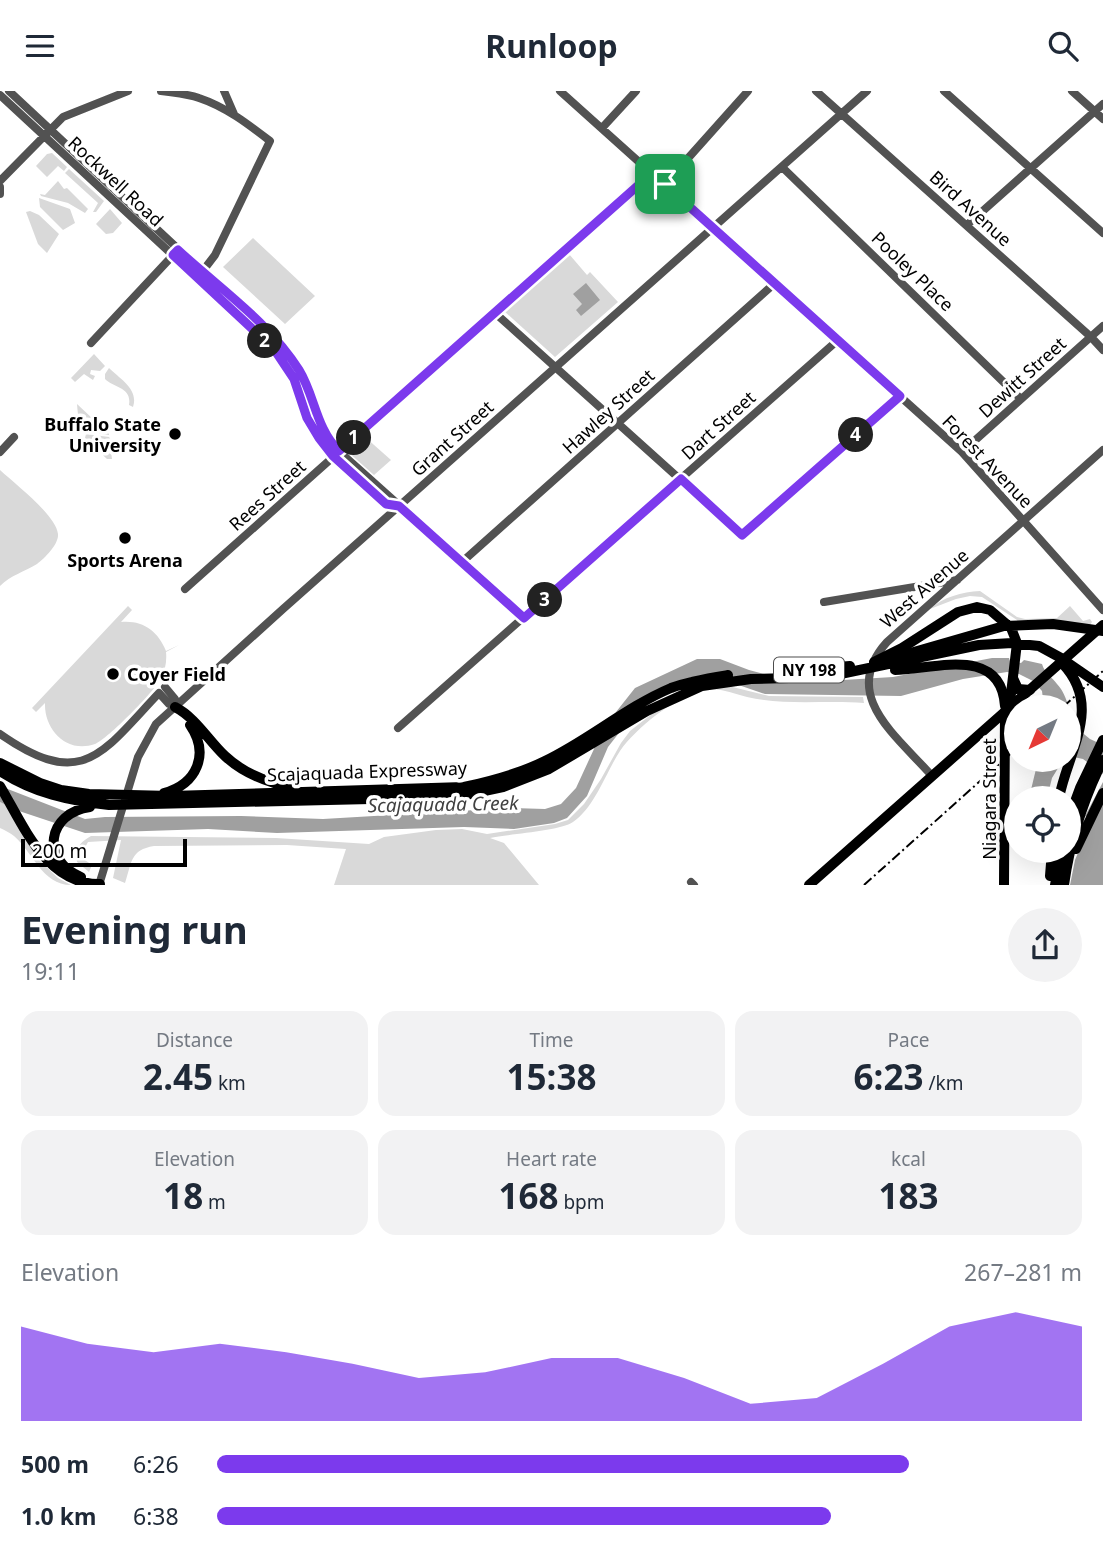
<!DOCTYPE html>
<html lang="en">
<head>
<meta charset="utf-8">
<style>
  body { margin:0; font-family:"Noto Sans",sans-serif; background:#f2f2f3; color:#1f2937; height:100vh; display:flex; flex-direction:column; font-size:26px; white-space:nowrap }
  * { box-sizing:border-box; margin:0 }
  p { font-size:23px; color:#747a83 }
  .icon { flex:none; width:38px; height:38px; fill:none; stroke:currentColor; stroke-width:2; stroke-linecap:round; stroke-linejoin:round }
  .map { position:relative; height:794px; overflow:hidden }
  .details { display:flex; flex-direction:column; background:#fff; flex:1 }
  .details>* { flex:none }
  .needle { width:46px; rotate:223deg }
  .tools { position:absolute; left:1004px; top:604px; display:grid; gap:14px }
  .tools a { display:grid; place-items:center; width:77px; height:77px; border-radius:50%; background:#fff; box-shadow:0 7px 28px #0002; font-size:35px }
  .scale { position:absolute; left:21px; bottom:18px; width:166px; box-sizing:border-box; padding-left:7px; border:4px solid #000; border-top:0; font-size:19px; line-height:24px; white-space:nowrap; color:#000; -webkit-text-stroke:5px #fff; paint-order:stroke }
  .pin { position:absolute; display:grid; place-items:center; width:60px; height:60px; color:#fff; margin:-30px; border-radius:14px; box-shadow:0 4px 10px #0006 }
  .km { position:absolute; width:35px; height:35px; margin:-18px; border-radius:50%; background:#222; color:#fff; font-size:19px; line-height:35px; text-align:center }
  .round { display:grid; place-items:center; flex:none; width:74px; height:74px; border-radius:37px; background:#f2f2f3 }
  .head { display:flex; align-items:center; justify-content:space-between; height:119px; padding:0 21px }
  h1 { font-size:38px; font-weight:700; line-height:52px }
  .figures { display:grid; grid-template-columns:repeat(3,1fr); gap:10px; height:119px; padding:7px 21px }
  .figures div { display:grid; align-content:center; border-radius:18px; background:#f2f2f3; text-align:center }
  .figures b { font-size:35px; font-weight:700 }
  .figures small { font-size:19px; font-weight:400 }
  .figures p { font-size:19px }
  .chart { height:196px; padding:14px 21px }
  .chart p { display:flex; justify-content:space-between }
  .chart svg { width:100%; height:126px; margin-top:7px; fill:#7c3aed; opacity:.7 }
  ul { padding:0 21px; list-style:none; font-size:23px }
  li { display:grid; grid-template-columns:112px 84px 1fr; align-items:center; height:52px }
  li i { height:18px; border-radius:9px; background:#7c3aed }
  header { display:flex; justify-content:space-between; align-items:center; height:91px; padding:0 21px; background:#fff; font-size:32px; font-weight:700 }
  .map>svg:first-child { display:block }
  .green { fill:#d9d9d9 }
  .water { fill:#a0a0a0 }
  .lines { fill:none; stroke-linecap:round; stroke-linejoin:round }
  .minor { stroke:#525252; stroke-width:8 }
  .major { stroke:#000; stroke-width:10 }
  .highway { stroke:#000; stroke-width:10 }
  .rail { stroke:#000; stroke-width:2; stroke-dasharray:10 3.5 2 3.5; stroke-linecap:butt }
  .route-casing { stroke:#fff; stroke-width:14 }
  .route { stroke:#7c3aed; stroke-width:9 }
  .poi-dot { fill:#000; stroke:#fff; stroke-width:2.5 }
  .labels { text-anchor:middle; dominant-baseline:central; stroke-width:7; stroke-linejoin:round; paint-order:stroke }
  .shield { fill:#fff; stroke:#4c4c4c; stroke-width:2 }
  .shield-label { font-size:16px; font-weight:bold; fill:#000 }
  .street-label { font-size:18px; fill:#000; stroke:#fff }
  .poi-label { font-size:18px; font-weight:bold; fill:#000; stroke:#fff; text-anchor:end }
  .water-label { font-size:19px; font-style:italic; fill:#414141; stroke:#fff }
</style>
</head>
<body>
<header><svg class="icon" aria-label="menu" viewBox="0 0 24 24"><path d="M4 6h16M4 12h16M4 18h16"/></svg>Runloop<svg class="icon" aria-label="search" viewBox="0 0 24 24"><circle cx="10" cy="10" r="6"/><path d="M15 15l6 6"/></svg></header>
<div class="map">
<svg width="1103" height="794" viewBox="0 0 1103 794">
  <rect width="100%" height="100%" fill="#fff"/>
  <path class="green" d="M52,62L67,76L64,80L58,75L47,86L36,75L47,63Z
    M69,78L104,110L96,121H93L98,112L65,82Z
    M58,90L64,98L67,97L88,118L85,122L68,112L41,105L40,103L45,104Z
    M39,107L70,118L75,132L63,139L40,116Z
    M110,118L122,132L113,142L106,143L96,133Z
    M30,120L39,124L59,143L47,162L38,153L26,121Z
    M253,147L315,205L285,233L223,176Z
    M569,163L587,184L590,181L618,211L555,266L504,220Z
    M94,263L105,275L100,280L91,279L90,283L95,285L93,289L84,283L75,291L71,287Z
    M109,277C120,288 139,298 133,316L129,314C132,296 114,297 105,288V283Z
    M77,313L109,343V344C82,340 79,340 77,313Z
    M86,343L109,346L111,349L110,354L112,368H107L85,347Z
    M365,346L391,369L374,384L348,361Z
    M0,379C15,393 56,424 58,443C59,453 45,467 37,473C24,481 11,484 0,495Z
    M980,500L1017,526L1025,528L1057,527L1070,515L1083,530L1090,528L1092,531L1090,534L1017,529L982,506L970,505L956,508L930,518C943,506 962,501 980,500Z
    M128,515L132,519L121,531C143,529 158,540 166,560L179,554L166,561C167,571 165,579 161,588C154,600 108,648 95,653C66,663 44,638 45,612L36,621L32,617Z
    M712,591L769,605L863,606L864,612C826,609 784,615 747,606C731,602 717,595 700,600C674,607 636,637 620,660C606,681 595,716 573,731C560,740 508,743 490,747L504,752L539,794H334L346,758L287,754L154,755C130,759 132,771 125,792L113,787L121,749L88,751L82,762V767L92,774L89,781L77,771C74,758 80,751 91,745L276,747L369,753L384,746L436,739L462,738L487,743L555,733L568,729L584,713L601,688L621,652L630,640L662,615Z
    M0,711L6,713L40,770L58,787L71,794C42,794 33,761 14,745C10,742 5,739 0,737Z"/>
  <path class="water" d="M586,192L600,209L581,225L576,219L582,213L573,203Z
    M992,567H1009L1010,570L1021,572L1024,569L1042,573C1045,583 1052,586 1057,593C1063,599 1066,608 1069,616H1044L1042,600L1033,590L1019,583L1007,581L963,588L901,605L765,603L724,589L691,586L633,624L608,656L587,705L567,727L554,732L514,738L464,736L277,742L208,738L85,742L19,720L0,711V695L85,728L105,726L241,725L323,728L512,717L545,718L561,713L576,697L594,658L597,645L635,597L697,568H720L749,579L779,587L843,589L893,586Z
    M1069,618L1074,635L1090,648L1103,654V683L1083,668L1069,665Z
    M1043,669H1063L1052,687L1047,707H1029L1036,678Z
    M1103,691V794H1070L1075,769L1092,729L1085,725Z"/>
  <g class="lines">
    <path class="minor" d="M9,0L280,253L308,296L315,319L333,355L525,527
      M161,0C174,2 188,3 199,7C226,16 248,33 270,50L215,164L202,181
      M224,0L234,23
      M560,0L962,361L1103,519
      M816,0L1091,246L1103,259
      M944,0L1103,142
      M1072,0L1103,28
      M0,4L274,258C295,284 296,298 307,326C318,354 342,373 363,393C375,403 383,413 399,415
      M602,37L636,0
      M782,76L1021,308
      M0,90L63,26L128,0
      M665,93L748,0
      M0,96V103
      M967,134L1103,13
      M495,222L742,444L900,305
      M91,252L176,161
      M0,361L14,346
      M962,361L1103,235
      M462,471L775,192
      M185,498L652,82
      M824,511L957,489
      M165,596L175,608V616
      M398,637L838,249
      M0,643C83,701 102,662 159,602L169,613L175,616
      M932,685C897,645 839,604 887,551L1103,359
      M691,791L694,794
      M99,794L138,666L156,633L283,518L867,0"/>
    <path class="major" d="M809,794L1103,534
      M1004,794L1005,621"/>
    <path class="highway" d="M893,567L1004,535L1053,533L1103,540
      M874,571L902,557L958,521L977,516L990,519L1011,537L1017,552L1010,611L1005,621
      M895,579C934,578 1001,554 1005,615
      M786,580L850,575
      M1013,587L1018,598L1030,599
      M175,616C196,627 208,649 225,665C244,683 269,692 294,697
      M0,672L40,692L61,699L89,703L171,705L464,696C492,690 519,683 545,670C589,649 626,616 671,597C689,590 709,587 728,584
      M0,680C33,702 70,710 109,714L456,706L503,696L549,678L647,620L702,595L751,588L826,586L979,554L1012,552L1039,555L1061,567L1103,596
      M0,695C23,733 46,794 100,793
      M164,702C197,693 210,663 190,634
      M1059,707C1068,660 1103,616 1063,573
      M1069,727L1080,697L1103,649
      M1076,758L1103,702
      M1050,785L1052,760
      M81,786C40,769 47,722 90,716
      M1055,794L1061,760
      M1064,794C1070,750 1083,709 1103,669"/>
    <path class="rail" d="M1063,616L1103,580
      M864,794L1017,657"/>
  </g>
  <g class="lines">
    <defs>
      <path id="route" d="M652,82L900,305L742,444L681,388L524,527L399,415L386,413L333,365L319,347L307,327L294,288L274,258L173,164L178,159C219,197 269,231 299,279C315,305 316,338 339,360Z"/>
    </defs>
    <use href="#route" class="route-casing"/>
    <use href="#route" class="route"/>
  </g>
  <g class="poi-dot">
    <circle cx="175" cy="343" r="7"/>
    <circle cx="125" cy="447" r="7"/>
    <circle cx="113" cy="583" r="7"/>
  </g>
  <g class="labels">
    <rect class="shield" x="774" y="566.5" width="70" height="25" rx="5"/>
    <g class="shield-label">
      <text x="809" y="579">NY 198</text>
    </g>
    <g class="street-label">
      <text transform="translate(116 90) rotate(43)">Rockwell Road</text>
      <text transform="translate(971 117) rotate(42)">Bird Avenue</text>
      <text transform="translate(913 180) rotate(44)">Pooley Place</text>
      <text transform="translate(1022 286) rotate(-42)">Dewitt Street</text>
      <text transform="translate(608 320) rotate(-42)">Hawley Street</text>
      <text transform="translate(718 334) rotate(-42)">Dart Street</text>
      <text transform="translate(452 347) rotate(-42)">Grant Street</text>
      <text transform="translate(988 370) rotate(46)">Forest Avenue</text>
      <text transform="translate(267 404) rotate(-42)">Rees Street</text>
      <text transform="translate(924 497) rotate(-41)">West Avenue</text>
      <text transform="translate(367 680) rotate(-2)">Scajaquada Expressway</text>
      <text transform="translate(989 708) rotate(-90)">Niagara Street</text>
    </g>
    <g class="poi-label">
      <text x="161" y="333">Buffalo State<tspan x="161" dy="21">University</tspan></text>
      <text x="125" y="469" text-anchor="middle">Sports Arena</text>
      <text x="127" y="583" text-anchor="start">Coyer Field</text>
    </g>
    <g class="water-label">
      <text transform="translate(443 713) rotate(-1)">Scajaquada Creek</text>
    </g>
  </g>
</svg>
<div class="tools">
<a><svg class="needle" viewBox="-14 -14 28 28"><path d="M0-13l5 13h-10z" fill="#e53935"/><path d="M0 13l5-13h-10z" fill="#747a83"/></svg></a>
<a><svg class="icon" aria-label="locate" viewBox="0 0 24 24"><circle cx="12" cy="12" r="6"/><path d="M12 2v4M12 18v4M2 12h4M18 12h4"/></svg></a>
</div>
<div class="scale">200 m</div>
<div class="pin" style="left:665px;top:93px;background:#1e9e55"><svg class="icon" aria-label="arrive" viewBox="0 0 24 24"><path d="M6 21V4h12l-3 4 3 4H6"/></svg></div>
<b class="km" style="left:354px;top:347px">1</b>
<b class="km" style="left:265px;top:250px">2</b>
<b class="km" style="left:545px;top:509px">3</b>
<b class="km" style="left:856px;top:344px">4</b>
</div>
<section class="details">
<div class="head"><div><h1>Evening run</h1><p>19:11</p></div><a class="round"><svg class="icon" aria-label="share" viewBox="0 0 24 24"><path d="M12 15V3M7 8l5-5 5 5M5 13v7h14v-7"/></svg></a></div>
<div class="figures">
<div><p>Distance</p><b>2.45<small> km</small></b></div>
<div><p>Time</p><b>15:38</b></div>
<div><p>Pace</p><b>6:23<small> /km</small></b></div>
</div>
<div class="figures">
<div><p>Elevation</p><b>18<small> m</small></b></div>
<div><p>Heart rate</p><b>168<small> bpm</small></b></div>
<div><p>kcal</p><b>183</b></div>
</div>
<div class="chart"><p><span>Elevation</span>267–281 m</p>
<svg viewBox="0 0 160 44" preserveAspectRatio="none"><path d="M0 44V11L10 17L20 20L30 17L40 20L50 24L60 29L70 27L80 22L90 22L100 29L110 38L120 36L130 24L140 11L150 6L160 11V44z"/></svg>
</div>
<ul>
<li><b>500 m</b>6:26<i style="width:80%"></i></li>
<li><b>1.0 km</b>6:38<i style="width:71%"></i></li>
</ul>
</section>
</body>
</html>
